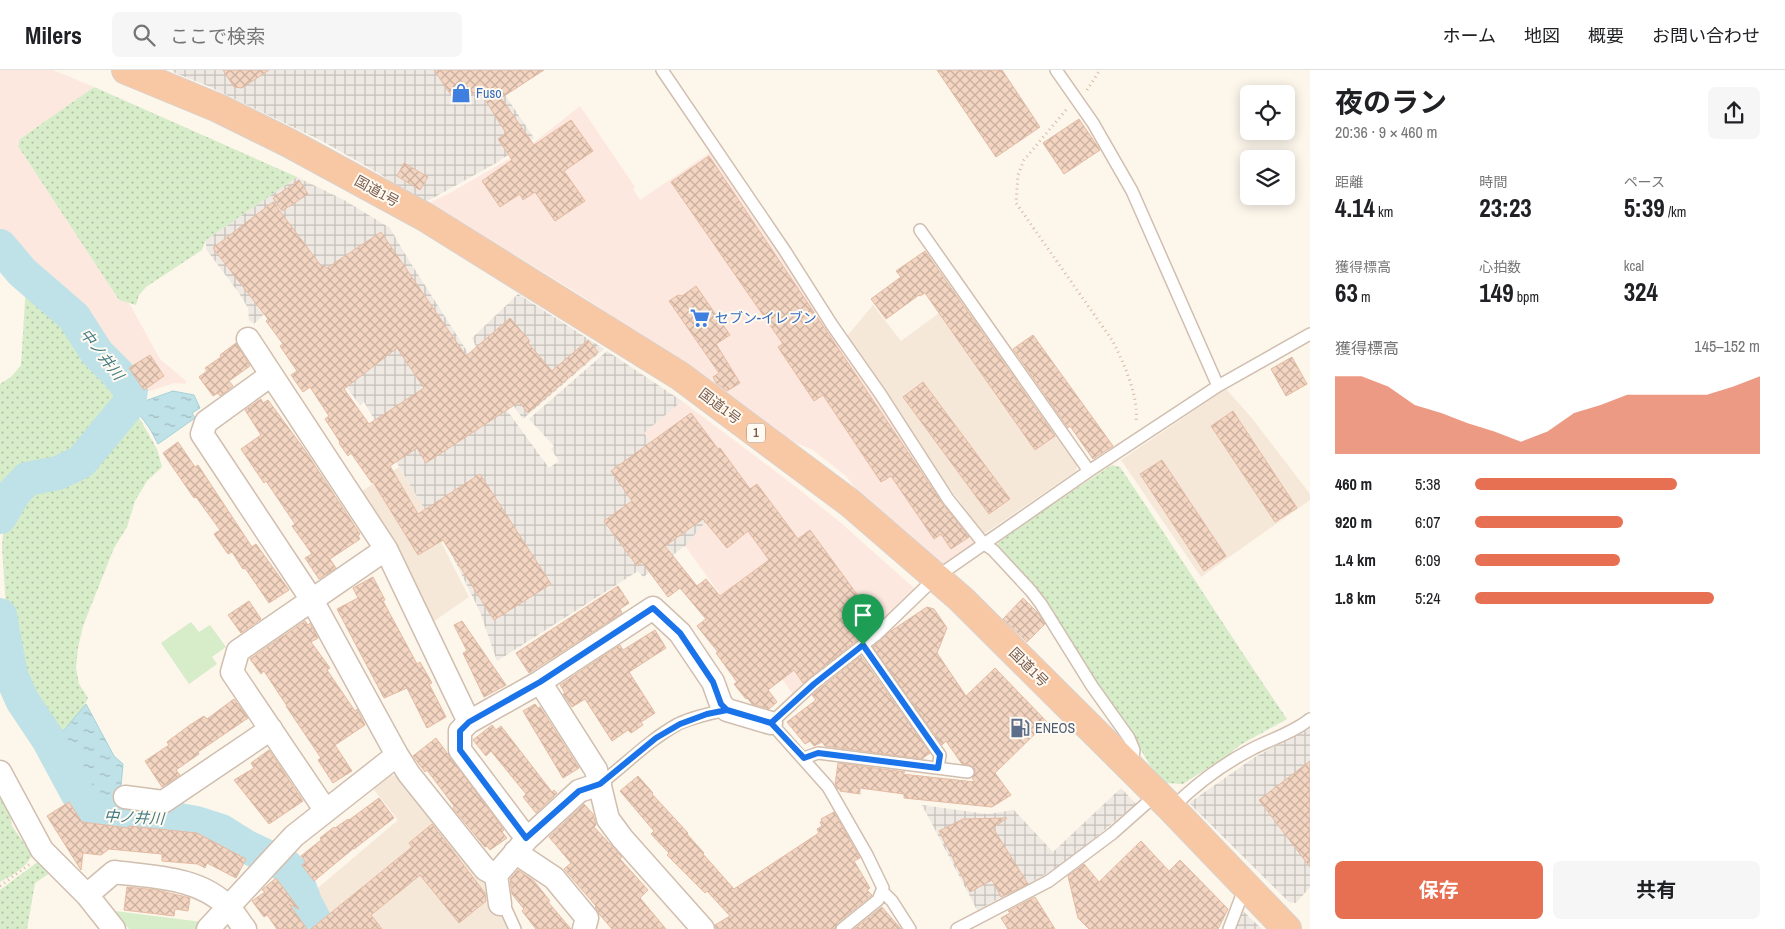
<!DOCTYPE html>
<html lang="ja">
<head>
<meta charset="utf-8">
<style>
  body { margin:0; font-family:"Archivo Narrow","Noto Sans JP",sans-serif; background:#f6f6f6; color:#202124; height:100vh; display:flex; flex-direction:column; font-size:19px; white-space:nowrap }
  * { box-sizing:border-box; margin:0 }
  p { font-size:16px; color:#757577 }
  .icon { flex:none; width:28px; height:28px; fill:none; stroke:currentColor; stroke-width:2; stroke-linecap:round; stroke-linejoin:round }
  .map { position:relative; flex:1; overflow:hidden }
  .sheet { display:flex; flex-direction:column; background:#fff; width:475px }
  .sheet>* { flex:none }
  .controls { position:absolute; left:1240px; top:15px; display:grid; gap:10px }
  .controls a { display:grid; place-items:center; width:55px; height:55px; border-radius:8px; background:#fff; box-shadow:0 2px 12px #0003; font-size:25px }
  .pin { position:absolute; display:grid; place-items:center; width:42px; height:42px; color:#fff; margin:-51px -21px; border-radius:50% 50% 50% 0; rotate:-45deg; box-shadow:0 0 5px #0007 }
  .pin .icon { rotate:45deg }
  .round { display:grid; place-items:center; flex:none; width:52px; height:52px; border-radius:8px; background:#f6f6f6 }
  .headline { display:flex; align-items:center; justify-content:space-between; height:85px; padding:0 25px }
  h1 { font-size:28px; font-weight:700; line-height:38px }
  .metrics { display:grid; grid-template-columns:repeat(3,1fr); gap:8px; height:85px; padding:5px 25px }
  .metrics div { display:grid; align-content:center }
  .metrics b { font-size:25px; font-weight:700 }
  .metrics small { font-size:14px; font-weight:400 }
  .metrics p { font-size:14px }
  .chart { height:140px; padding:10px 25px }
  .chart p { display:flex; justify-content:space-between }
  .chart svg { width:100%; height:90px; margin-top:5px; fill:#e67051; opacity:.7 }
  .button { display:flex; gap:10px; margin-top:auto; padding:10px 25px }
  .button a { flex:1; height:58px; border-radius:8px; background:#e67051; color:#fff; font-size:20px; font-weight:700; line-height:58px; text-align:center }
  .button a+a { background:#f6f6f6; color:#202124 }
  ul { padding:0 25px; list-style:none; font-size:16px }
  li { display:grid; grid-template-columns:80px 60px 1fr; align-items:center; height:38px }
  li i { height:12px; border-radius:6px; background:#e67051 }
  header { display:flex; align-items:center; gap:30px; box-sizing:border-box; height:70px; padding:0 25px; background:#fff; border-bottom:1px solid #e0e0e0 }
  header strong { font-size:24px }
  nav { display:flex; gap:28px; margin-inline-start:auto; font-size:18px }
  .search { width:350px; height:45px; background:#f6f6f6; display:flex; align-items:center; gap:12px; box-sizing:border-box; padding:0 18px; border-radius:8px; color:#757577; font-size:19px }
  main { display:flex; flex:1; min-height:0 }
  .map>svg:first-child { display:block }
  .residential { fill:#f5e8d9 }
  .commercial { fill:#fde8df }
  .industrial { fill:url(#industrial-grid) }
  .grass { fill:url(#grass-dots) }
  .green { fill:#d7ecc8 }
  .water { fill:url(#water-ripples); stroke:#a5d2d9 }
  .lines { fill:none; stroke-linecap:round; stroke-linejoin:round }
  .river { stroke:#bfe2e8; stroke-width:34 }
  .building { fill:url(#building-cross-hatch); stroke:#e5bba3; fill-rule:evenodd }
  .service-casing { stroke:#d0beaf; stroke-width:14 }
  .minor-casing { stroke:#d0beaf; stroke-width:25 }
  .trunk-casing { stroke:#d9d1cd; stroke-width:30 }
  .path { stroke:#d8b8a5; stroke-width:3; stroke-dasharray:1 4; stroke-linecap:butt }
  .service { stroke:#fff; stroke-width:11 }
  .minor { stroke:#fff; stroke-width:22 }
  .trunk { stroke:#f8c8a4; stroke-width:28 }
  .route-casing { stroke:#fff; stroke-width:10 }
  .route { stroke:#1a73e8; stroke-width:6 }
  .labels { text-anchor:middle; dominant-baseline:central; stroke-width:4; stroke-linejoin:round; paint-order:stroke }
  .shield { fill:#fffaf2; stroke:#a18b7e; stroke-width:1 }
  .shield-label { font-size:12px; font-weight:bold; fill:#795c4d }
  .shop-label { font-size:14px; fill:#366cbe; stroke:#fffaf2; text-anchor:start }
  .street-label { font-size:14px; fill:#795c4d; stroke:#fffaf2 }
  .service-label { font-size:14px; fill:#4e5e75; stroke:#fffaf2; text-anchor:start }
  .water-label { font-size:15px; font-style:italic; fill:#437b85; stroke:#fffaf2 }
</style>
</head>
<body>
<header>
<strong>Milers</strong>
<div class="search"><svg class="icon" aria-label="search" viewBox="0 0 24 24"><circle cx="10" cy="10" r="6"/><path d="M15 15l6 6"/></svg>ここで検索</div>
<nav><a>ホーム</a><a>地図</a><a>概要</a><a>お問い合わせ</a></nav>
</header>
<main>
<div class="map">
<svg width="1310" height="859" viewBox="0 0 1310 859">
  <defs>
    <pattern id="industrial-grid" width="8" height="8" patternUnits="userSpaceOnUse" patternTransform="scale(1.25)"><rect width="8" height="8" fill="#efe9e3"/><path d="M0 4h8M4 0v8" fill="none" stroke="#c6c0ba"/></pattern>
    <pattern id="grass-dots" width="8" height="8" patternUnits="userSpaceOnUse" patternTransform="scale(1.25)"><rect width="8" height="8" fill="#d7ecc8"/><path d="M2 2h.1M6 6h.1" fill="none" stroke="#b3c2a5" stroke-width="1.8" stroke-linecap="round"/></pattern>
    <pattern id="water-ripples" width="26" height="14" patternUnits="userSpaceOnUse" patternTransform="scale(1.25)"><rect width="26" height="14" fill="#bfe2e8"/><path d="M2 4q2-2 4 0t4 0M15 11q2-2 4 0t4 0" fill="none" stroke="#a0babe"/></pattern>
    <pattern id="building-cross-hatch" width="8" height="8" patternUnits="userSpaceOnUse" patternTransform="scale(1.25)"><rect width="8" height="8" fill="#f3d5c2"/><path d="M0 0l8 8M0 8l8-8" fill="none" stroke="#cab0a0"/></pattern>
  </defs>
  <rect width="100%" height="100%" fill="#fdf6eb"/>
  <path class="residential" d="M961,227L1078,392L1076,401L984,464L939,404L888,323L847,266L873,235L901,271Z
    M1226,319L1251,347L1310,424V430L1201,507L1121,390Z
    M399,397L443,470L441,472L469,527L430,554L359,423Z
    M387,704L402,707L457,780L487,815L510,859H329L317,840L311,824L398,750L371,716Z"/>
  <path class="commercial" d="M0,0H53L94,17L20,69L18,76L119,230L129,233L160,289L186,311L185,314L175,313L143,323L125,298L104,275L77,239L43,210L5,167L0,158Z
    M580,36L635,117L633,119L640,130L712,81L813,233L820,246L864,310L947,435L976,472L945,495H939L863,429L846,406L813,380L786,369L701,306L585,228L525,191L426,134L450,123L507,90L536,71Z
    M682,331L796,417L841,453L916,520L906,531L799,621L793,624L685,476L707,449L644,363Z"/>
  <path class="industrial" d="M172,0H488L534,68L496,93L424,133L380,104L322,71L208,16L175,3Z
    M297,107L344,130L390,158L405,184L470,286L469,288L549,398L559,391L551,379L554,376L529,349L607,281L682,331L644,363L707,450L685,476L643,507L638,501L497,591L480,542L454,489L390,381L380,368L374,349L364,332L360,335L279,229L254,254L249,250L248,238L239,223L206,179V170Z
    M518,224L604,279L523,349L477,285L478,281L472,268Z
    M1310,657V817L1296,833L1289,832L1189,733L1255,687Z
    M1121,718L1136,734L1068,790L1041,807L977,840L922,735L987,744L1014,740L1053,782Z
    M1243,841L1262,859H1236L1240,843Z"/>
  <path class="grass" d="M94,17L297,107L206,170L202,180L146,217L139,225L136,235L119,230L18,76L20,69Z
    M26,215L59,241L73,256L89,282L122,315L125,324L122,336C106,354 91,375 72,389C57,401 54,395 39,398C22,402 9,419 0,433V314L12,306L21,295Z
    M133,342L137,344L157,379L162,397L147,411L135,431L127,457L114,478L83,556L78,578L76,598L79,614L88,628C82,642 68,657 56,665L28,627L15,591L6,537L2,477L4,453L21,424L33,414L60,410L87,396Z
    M1112,395L1120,397C1177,481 1230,566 1287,649L1240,675L1228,685L1183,714L1166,713L1151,697L1134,668L998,478V473L1015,459Z
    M0,720L9,738L12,756L32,785C27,797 11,806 0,812Z
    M39,791L50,803L35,813L27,859H0V820Z"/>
  <path class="green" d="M191,552L199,562L210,555L226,577L212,587L217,594L189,614L161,573Z
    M115,841L202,852L196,859H129Z"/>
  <path class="water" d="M173,321L194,325L200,338L192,343L195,348L158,374L150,359L139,344L142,332Z
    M86,634L114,686L123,694L119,738L97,735L91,729L73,693L56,665L65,659Z"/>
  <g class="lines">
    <path class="river" d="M0,176L22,202L74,247L97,283L118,304L131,320L129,334L81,392L58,403L27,409L14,423L0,447
      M0,545L11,605L22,630L48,669L83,734L93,744L152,745L196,753L221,761L245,776L285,795L295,805L305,832L319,859"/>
  </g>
  <path class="building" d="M223,0H269L242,18L234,17Z
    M434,0H544L501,28L534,75L571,50L593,81L564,101L585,131L555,151L535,122L523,130L520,124L500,137L482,111L512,90L498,69L506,63L479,20L457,34Z
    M937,0H1002L1040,57L996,87Z
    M1079,49L1100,80L1064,104L1043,73Z
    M709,86L942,433L969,467L951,479L941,464L934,469L891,406L881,412L823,325L814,331L778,277L783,274L671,112Z
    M404,93L428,107L420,120L397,106Z
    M299,110L308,124L282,141L273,128Z
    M273,132L322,197L324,195L327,198L381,162L466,286L510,248L530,271L528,273L552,301L588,270L598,282L528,343L519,332L426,393L417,378L390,396L418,444L480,404L551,514L494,550L443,470L418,485L373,412L372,413L351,383L348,386L339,373L340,372L325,349L329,346L310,317L303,322L291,305L297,301L280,276L283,274L266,251L268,249L213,178ZM397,278L424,318L369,354L344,319Z
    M925,181L1055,366L1035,380L925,223L920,226L919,225L886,249L871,229L901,207L896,201Z
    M696,216L730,265L716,274L740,313L727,321L716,313L713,307L719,303L669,231L678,225L682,226Z
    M1033,265L1113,376L1093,389L1070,356L1068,358L1013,279Z
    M236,273L250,296L229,311L233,316L220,326L218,323L213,326L199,307L207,301L205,298L221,287L220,285Z
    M150,285L164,306L144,320L129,298Z
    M1292,287L1307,314L1286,326L1271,299Z
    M923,312L1010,429L989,444L903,327Z
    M261,329L263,333L268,330L304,379L360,464L358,466L360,469L330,489L336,498L319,509L305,488L312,484L292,456L295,454L266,411L264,413L241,379L261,365L245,340Z
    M1233,341L1297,438L1275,452L1211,356Z
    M691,343L718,379L720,378L750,419L757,414L798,469L810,460L878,553L803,613L794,600L768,620L777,632L769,639L752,634L747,628L746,629L734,614L737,612L716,583L718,582L697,556L706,549L680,518L668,527L642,492L637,496L604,451L632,431L611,401ZM703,449L727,478L748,461L769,490L720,526L706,509L697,516L665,476Z
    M178,372L195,397L198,395L252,477L256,474L289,520L269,533L245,498L243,499L232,482L228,484L214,464L220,460L196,427L194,428L163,383Z
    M1162,390L1226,486L1204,501L1140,404Z
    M373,507L385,530L383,531L417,594L420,592L432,613L429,614L446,647L427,658L407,618L384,628L337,539L358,528L353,518Z
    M618,516L629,533L620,539L622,543L529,603L516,583Z
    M1023,528L1038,543L1045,554L1027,572L1003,549Z
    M249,531L261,549L241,563L228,545Z
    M927,537L934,539L947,558L937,583L966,626L995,598L1047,652L995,703L1011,725L992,737L904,728V724L860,718V724L840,721V719H838L835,715L838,693L905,702L902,704L975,712L972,708L975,703V699L969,695L962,694L946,671L942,675L873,577L888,563Z
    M305,551L308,555L310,553L318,568L311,572L330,598L327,600L355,641L357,639L365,655L335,675L352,701L333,713L318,690L321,688L286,636H287L264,601L261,604L250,589Z
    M462,551L506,615L484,627L463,583L467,581L454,555Z
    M655,560L666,578L629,602L655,643L641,652L643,655L631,663L628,660L612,671L585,629L572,637L563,624L565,623L560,615L620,575L623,580Z
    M861,586L930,683L922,689L825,676L822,672L814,676L810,671L805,674L787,652L816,630L812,625L818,620Z
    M234,629L248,648L198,682L199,684L176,700L180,705L162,717L145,691L169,675L167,672L190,655L204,646L207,649Z
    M535,634L538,638L540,637L579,698L563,708L523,641Z
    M492,655L496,660L501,656L552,722L554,720L557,723L536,743L523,727L526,724L491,681L486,686L473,670Z
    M436,668L504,760L502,762L507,768L490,780L487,776L485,777L453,738L454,736L427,700L425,702L413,686Z
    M269,680L303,731L269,754L234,710L254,698L251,693Z
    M1310,691V797L1259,730Z
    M638,706L653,723L652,724L688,763L687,764L704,783L703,784L734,819L819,763L817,759L822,756L820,752L822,751L821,749L834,742L860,788L854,791L870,818L867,820L872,825L837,853L835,859H716L715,855L730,846L707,821L705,823L667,785L669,783L651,764L654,761L620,721Z
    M379,728L394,748L354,779V778L314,811L302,795L306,792L301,786L321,770L320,768L334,757L335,758L348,749L349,750Z
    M69,732L82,752L129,758V756L197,763L246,789L236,808L207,793L205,798L198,794L162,791V784L109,779L101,785L83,783L81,800L47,746Z
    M584,734L593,744L596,755L594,757L622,787L620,789L648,820L640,828L666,859H612L600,845L595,837L596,836L564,799L571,793L549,767Z
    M1007,748L993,758L1028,814L1001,827L992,810L970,822L939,761L963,749Z
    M432,754L485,823L486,831L459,853L420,805L371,845L382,859H311L412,777L409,773Z
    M1141,771L1169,801L1180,790L1228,839L1218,859H1089L1078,848L1068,806L1084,794L1099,812Z
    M518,800L534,811L550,831L548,832L571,859H536L522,841L524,839L512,824L510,809Z
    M276,808L299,839L289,834L307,859H277L267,845L264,847L252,831L265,822L262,820Z
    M127,817L157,820L186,827L190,828L188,841L175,839L174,846L124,840Z
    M1035,827L1055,859H1008L1001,848L1010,843L1008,841Z
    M882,837L901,859H854Z"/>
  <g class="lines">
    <defs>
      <path id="service" d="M662,0L785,181L832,255L881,325L948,429L984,474L993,480L1031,521L1041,534L1092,616L1129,668L1134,680L1132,696
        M1056,0L1093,53L1132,121L1218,316
        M920,160L1089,401
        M863,575L940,685L938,698
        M804,688L818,683L968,702
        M600,714C626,694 649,670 678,654C693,647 711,643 727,640
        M1172,738C1195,715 1223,694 1252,679C1271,669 1293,663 1310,649
        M882,821L892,831L910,859
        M500,834L505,837L515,859
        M842,859L878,830L883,818L867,785L828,717L771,653L813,614L876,565L935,508L1089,401L1218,316L1310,264
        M957,859L1049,811L1113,763L1157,724
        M1229,859L1245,817"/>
      <path id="minor" d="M248,269L386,479L469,652
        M540,612L596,700L608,749L622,768L703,859
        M397,685L409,704L485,799L496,805
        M0,702L42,780L87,825L114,859
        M125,727L163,732L271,659
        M326,741L232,602L238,581L386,479
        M527,769L460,680V661L469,652L540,612L653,538L680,563L713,612L721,634L727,640L771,653
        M515,782L554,808L587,848L584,859
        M87,825L114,802C152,807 200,807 228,837C235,843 239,852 245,859
        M500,834L496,805L527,769L579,721L600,714
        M208,859L294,766L397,685L312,530L202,364L206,352L271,305"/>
      <path id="trunk" d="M126,0L218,38L289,73L425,147L680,306L850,433L961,529L1171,738L1287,859"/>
    </defs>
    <use href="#service" class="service-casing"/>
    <use href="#minor" class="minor-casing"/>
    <use href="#trunk" class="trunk-casing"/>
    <path class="path" d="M1087,20L1100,0
      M1066,40L1024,90L1018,105L1016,133L1112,270C1124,293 1139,327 1136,352
      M0,816L30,794"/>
    <use href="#service" class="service"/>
    <use href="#minor" class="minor"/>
    <use href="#trunk" class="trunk"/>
  </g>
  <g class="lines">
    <defs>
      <path id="route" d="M863,575L814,614L771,653L727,640L721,634L713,612L680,563L653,538L540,612L469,652L460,661V680L526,768L579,721L600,714L656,668L680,654L707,644L727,640L771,653L804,688L818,683L938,698L940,685L863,575"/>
    </defs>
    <use href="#route" class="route-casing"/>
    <use href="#route" class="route"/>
  </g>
  <defs>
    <symbol id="shop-bare" viewBox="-9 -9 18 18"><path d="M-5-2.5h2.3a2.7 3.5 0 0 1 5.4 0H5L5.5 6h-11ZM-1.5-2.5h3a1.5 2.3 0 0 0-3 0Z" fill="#3f7fe0" stroke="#fffaf2" stroke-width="2.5" paint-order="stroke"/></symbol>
    <symbol id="supermarket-bare" viewBox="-9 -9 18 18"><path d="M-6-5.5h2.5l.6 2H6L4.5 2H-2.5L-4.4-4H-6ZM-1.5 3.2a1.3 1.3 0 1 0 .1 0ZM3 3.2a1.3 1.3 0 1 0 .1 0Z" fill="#3f7fe0" stroke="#fffaf2" stroke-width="2.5" paint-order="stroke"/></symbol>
    <symbol id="fuel-bare" viewBox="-9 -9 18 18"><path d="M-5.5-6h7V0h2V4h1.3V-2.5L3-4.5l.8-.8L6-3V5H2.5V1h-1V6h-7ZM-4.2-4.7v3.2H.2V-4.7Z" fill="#5c6f8a" stroke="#fffaf2" stroke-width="2.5" paint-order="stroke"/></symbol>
  </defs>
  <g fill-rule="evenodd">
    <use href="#shop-bare" x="447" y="9" width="28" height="28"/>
    <use href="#supermarket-bare" x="686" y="234" width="28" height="28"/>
    <use href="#fuel-bare" x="1006" y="644" width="28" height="28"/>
  </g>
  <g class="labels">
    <rect class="shield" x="747" y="353.5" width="18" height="19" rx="4"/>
    <g class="shield-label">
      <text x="756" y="363">1</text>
    </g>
    <g class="shop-label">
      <text x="476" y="23">Fuso</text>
      <text x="715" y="248">セブン-イレブン</text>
    </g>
    <g class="street-label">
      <text transform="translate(377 121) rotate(29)">国道1号</text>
      <text transform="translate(720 336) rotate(37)">国道1号</text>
      <text transform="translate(1029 597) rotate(45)">国道1号</text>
    </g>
    <g class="service-label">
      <text x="1035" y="658">ENEOS</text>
    </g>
    <g class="water-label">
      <text transform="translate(102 284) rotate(52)">中ノ井川</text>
      <text transform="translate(134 747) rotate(3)">中ノ井川</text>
    </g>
  </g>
</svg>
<div class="controls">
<a><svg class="icon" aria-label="locate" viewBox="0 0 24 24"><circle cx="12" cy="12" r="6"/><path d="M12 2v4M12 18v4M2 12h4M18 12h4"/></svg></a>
<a><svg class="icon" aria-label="layers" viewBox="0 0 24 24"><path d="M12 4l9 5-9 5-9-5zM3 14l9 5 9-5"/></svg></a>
</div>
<div class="pin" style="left:863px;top:575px;background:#1e9e55"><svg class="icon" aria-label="arrive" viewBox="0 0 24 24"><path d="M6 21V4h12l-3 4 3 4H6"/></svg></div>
</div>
<section class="sheet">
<div class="headline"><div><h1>夜のラン</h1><p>20:36 · 9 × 460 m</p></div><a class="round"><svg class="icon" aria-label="share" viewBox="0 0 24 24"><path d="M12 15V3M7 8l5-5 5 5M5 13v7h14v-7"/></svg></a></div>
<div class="metrics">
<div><p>距離</p><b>4.14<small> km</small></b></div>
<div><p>時間</p><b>23:23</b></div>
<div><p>ペース</p><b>5:39<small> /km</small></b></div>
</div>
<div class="metrics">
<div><p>獲得標高</p><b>63<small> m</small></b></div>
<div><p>心拍数</p><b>149<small> bpm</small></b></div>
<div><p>kcal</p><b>324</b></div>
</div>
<div class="chart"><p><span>獲得標高</span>145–152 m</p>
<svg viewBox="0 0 160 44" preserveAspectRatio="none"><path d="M0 44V6L10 6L20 11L30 20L40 24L50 29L60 33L70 38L80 33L90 24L100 20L110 15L120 15L130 15L140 15L150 11L160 6V44z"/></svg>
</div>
<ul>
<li><b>460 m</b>5:38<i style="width:71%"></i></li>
<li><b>920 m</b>6:07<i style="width:52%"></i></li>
<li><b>1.4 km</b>6:09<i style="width:51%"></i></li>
<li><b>1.8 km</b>5:24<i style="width:84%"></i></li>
</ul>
<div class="button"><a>保存</a><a>共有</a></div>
</section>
</main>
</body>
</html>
